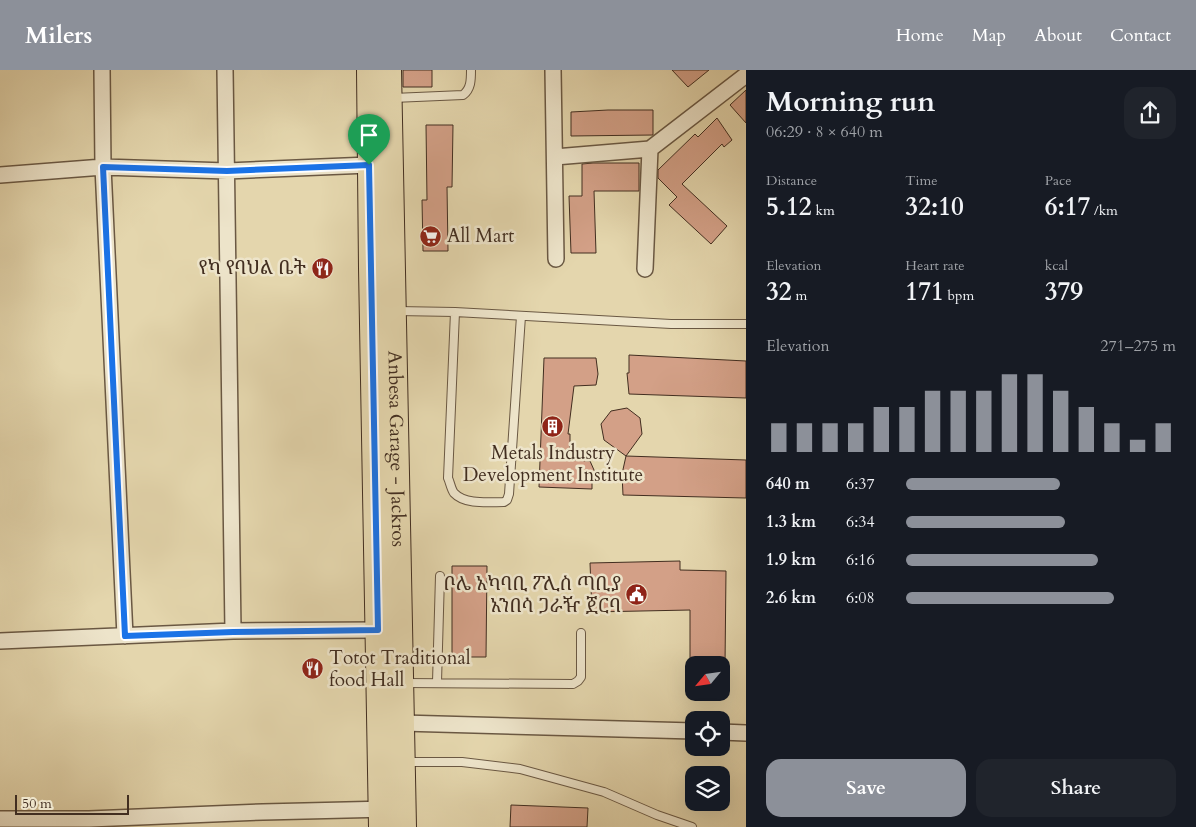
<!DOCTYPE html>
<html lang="en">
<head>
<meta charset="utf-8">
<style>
  body { margin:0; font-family:Cardo,"Noto Serif Ethiopic",serif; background:#20242c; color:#f1f3f6; height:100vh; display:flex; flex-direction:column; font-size:19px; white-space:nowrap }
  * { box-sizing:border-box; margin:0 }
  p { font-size:16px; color:#9ea1a6 }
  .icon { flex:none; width:28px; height:28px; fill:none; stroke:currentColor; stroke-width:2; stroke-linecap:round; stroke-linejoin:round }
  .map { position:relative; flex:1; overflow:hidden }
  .panel { display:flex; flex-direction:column; background:#171b24; width:450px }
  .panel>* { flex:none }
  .needle { width:32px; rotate:241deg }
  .controls { position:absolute; left:685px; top:586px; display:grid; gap:10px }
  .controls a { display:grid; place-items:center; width:45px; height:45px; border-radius:10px; background:#171b24; box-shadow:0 5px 20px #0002; font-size:25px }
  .scale { position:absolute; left:15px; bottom:12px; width:114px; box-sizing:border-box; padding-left:5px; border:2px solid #422e20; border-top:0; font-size:14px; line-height:18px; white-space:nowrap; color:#422e20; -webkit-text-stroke:4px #ede4ca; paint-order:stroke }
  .pin { position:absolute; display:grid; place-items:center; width:42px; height:42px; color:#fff; margin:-51px -21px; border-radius:50% 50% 50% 0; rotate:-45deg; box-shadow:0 0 5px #0007 }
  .pin .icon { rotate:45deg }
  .round { display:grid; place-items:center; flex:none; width:52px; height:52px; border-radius:15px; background:#20242c }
  .overview { display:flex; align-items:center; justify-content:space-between; height:85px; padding:0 20px }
  h1 { font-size:28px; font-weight:700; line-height:38px }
  .figures { display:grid; grid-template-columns:repeat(3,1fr); gap:8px; height:85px; padding:5px 20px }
  .figures div { display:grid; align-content:center }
  .figures b { font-size:25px; font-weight:700 }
  .figures small { font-size:14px; font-weight:400 }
  .figures p { font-size:14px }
  .chart { height:140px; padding:10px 20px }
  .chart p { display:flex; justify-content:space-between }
  .chart svg { width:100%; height:90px; margin-top:5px; stroke:#8c9099; stroke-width:6 }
  .button { display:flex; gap:10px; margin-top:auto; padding:10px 20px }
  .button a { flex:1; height:58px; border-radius:15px; background:#8c9099; color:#fff; font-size:20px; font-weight:700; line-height:58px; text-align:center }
  .button a+a { background:#20242c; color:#f1f3f6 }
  ul { padding:0 20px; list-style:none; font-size:16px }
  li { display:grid; grid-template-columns:80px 60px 1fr; align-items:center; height:38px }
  li i { height:12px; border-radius:6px; background:#8c9099 }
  header { display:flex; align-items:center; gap:30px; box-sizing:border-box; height:70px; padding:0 25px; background:#8c9099; color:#fff }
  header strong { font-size:24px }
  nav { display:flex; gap:28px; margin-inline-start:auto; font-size:18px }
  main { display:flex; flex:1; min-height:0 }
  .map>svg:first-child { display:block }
  .building { fill:#d3a087; stroke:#422e20 }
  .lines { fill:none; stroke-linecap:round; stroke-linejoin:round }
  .service-casing { stroke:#6a5843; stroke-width:10 }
  .minor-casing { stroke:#6a5843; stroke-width:18 }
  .primary-casing { stroke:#422e20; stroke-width:26 }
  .service { stroke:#ede4ca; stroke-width:8 }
  .minor { stroke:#ede4ca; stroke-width:15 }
  .primary { stroke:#e4d6ad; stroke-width:24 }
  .route-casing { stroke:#fff; stroke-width:10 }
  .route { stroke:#1a73e8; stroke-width:6 }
  .labels { text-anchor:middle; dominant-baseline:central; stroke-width:5; stroke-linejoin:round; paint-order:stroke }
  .poi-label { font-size:19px; fill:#422e20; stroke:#ede4ca; text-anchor:start }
  .street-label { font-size:19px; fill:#422e20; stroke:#ede4ca }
</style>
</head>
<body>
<header>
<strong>Milers</strong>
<nav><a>Home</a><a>Map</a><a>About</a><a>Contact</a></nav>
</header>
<main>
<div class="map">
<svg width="746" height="757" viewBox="0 0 746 757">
  <rect width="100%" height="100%" fill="#e4d6ad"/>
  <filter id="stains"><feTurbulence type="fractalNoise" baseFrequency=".004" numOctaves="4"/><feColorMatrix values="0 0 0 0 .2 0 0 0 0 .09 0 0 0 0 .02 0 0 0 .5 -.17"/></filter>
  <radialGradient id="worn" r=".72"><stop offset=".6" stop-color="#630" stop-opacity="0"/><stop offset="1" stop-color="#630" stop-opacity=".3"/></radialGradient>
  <path class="building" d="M403,0H432V17H403Z
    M672,0H709L688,17Z
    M746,20V53L730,35Z
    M608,40H653V65L571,66V42Z
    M717,48L732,70L724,77L722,74L682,114L727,156L711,174L669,135L677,127L658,108V100L695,64L698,67Z
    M426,55H453L452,117H447L448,181H423L422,130H427Z
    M593,93H639V121H594L596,183H571L569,126H582V94Z
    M629,285L746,291V328L629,324L627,303H629Z
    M544,288H596L598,304L596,315L574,316L568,364H570V390L590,391L598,409L592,408V419L539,417Z
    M627,338L640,348L642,364L626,386L746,390V428L623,425L622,404L626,386L604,370L601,354L611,341Z
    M680,491V500L726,501L725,595H690V540L592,542L590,493Z
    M452,496H487L486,587H452Z
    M511,735L588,738L587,757H510Z"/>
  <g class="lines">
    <defs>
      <path id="service" d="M393,28L463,25C471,19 471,10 471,0
        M397,241L455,242L671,254H746
        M455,242L448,408C450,412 451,419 454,423C465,435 489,432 504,432L507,430L509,424L521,246
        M437,612L440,506
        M404,613L573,614L578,611L581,607V563
        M406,692H462L520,699L604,722L657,745L692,757"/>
      <path id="minor" d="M102,0L103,97L125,566
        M225,0L233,561
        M553,0L556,189
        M555,87L650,79L746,5
        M0,105L103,97L227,101L369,95
        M645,199L650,79
        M0,571L233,561L378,560
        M402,653L694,661
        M721,662L746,663
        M0,749H89L263,742L388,739"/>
      <g id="primary">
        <path d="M369,0L371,198L381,757"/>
        <path id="s1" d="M389,0L404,757"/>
      </g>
    </defs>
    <use href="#service" class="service-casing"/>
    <use href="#minor" class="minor-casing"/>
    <use href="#primary" class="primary-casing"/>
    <use href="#service" class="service"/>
    <use href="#minor" class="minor"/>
    <use href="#primary" class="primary"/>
  </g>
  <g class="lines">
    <defs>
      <path id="route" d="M369,95L378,560L233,562L125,566L103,97L227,101Z"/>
    </defs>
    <use href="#route" class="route-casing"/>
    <use href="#route" class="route"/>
  </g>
  <defs>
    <symbol id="supermarket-disc" viewBox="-11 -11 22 22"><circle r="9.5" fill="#8f2418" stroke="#ede4ca"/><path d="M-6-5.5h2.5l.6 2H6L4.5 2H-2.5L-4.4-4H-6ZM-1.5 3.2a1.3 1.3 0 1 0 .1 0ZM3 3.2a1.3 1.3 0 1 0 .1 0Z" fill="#fff"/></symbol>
    <symbol id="restaurant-disc" viewBox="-11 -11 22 22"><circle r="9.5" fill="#8f2418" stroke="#ede4ca"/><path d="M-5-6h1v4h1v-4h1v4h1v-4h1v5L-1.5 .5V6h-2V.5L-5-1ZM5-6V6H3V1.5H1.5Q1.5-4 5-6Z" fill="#fff"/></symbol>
    <symbol id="building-disc" viewBox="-11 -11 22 22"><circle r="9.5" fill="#8f2418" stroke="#ede4ca"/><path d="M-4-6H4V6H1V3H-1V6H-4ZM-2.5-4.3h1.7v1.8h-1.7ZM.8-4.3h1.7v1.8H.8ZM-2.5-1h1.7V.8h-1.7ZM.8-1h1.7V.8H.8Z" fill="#fff"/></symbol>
    <symbol id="civic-disc" viewBox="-11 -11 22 22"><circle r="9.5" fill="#8f2418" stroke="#ede4ca"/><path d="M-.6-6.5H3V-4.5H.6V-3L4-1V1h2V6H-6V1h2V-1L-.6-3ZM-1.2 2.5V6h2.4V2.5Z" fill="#fff"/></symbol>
  </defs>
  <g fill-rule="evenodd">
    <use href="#supermarket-disc" x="418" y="154" width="25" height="25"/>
    <use href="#restaurant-disc" x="310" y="186" width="25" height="25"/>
    <use href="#building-disc" x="540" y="344" width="25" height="25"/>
    <use href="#civic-disc" x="624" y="512" width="25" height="25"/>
    <use href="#restaurant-disc" x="300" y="586" width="25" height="25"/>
  </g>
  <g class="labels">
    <g class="poi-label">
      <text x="447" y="166">All Mart</text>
      <text x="306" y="198" text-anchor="end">የካ የባህል ቤት</text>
      <text x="553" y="383" text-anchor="middle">Metals Industry<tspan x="553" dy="22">Development Institute</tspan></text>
      <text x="621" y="514" text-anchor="end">ቦሌ አካባቢ ፖሊስ ጣቢያ<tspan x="621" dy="22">አንበሳ ጋራዥ ጀርባ</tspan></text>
      <text x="329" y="588">Totot Traditional<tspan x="329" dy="22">food Hall</tspan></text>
    </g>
    <g class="street-label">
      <text stroke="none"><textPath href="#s1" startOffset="379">Anbesa Garage - Jackros</textPath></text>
    </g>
  </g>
  <rect width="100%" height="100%" filter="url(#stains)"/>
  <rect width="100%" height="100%" fill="url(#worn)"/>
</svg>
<div class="controls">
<a><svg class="needle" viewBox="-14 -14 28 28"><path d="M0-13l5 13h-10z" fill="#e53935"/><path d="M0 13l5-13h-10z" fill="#9ea1a6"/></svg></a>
<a><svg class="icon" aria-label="locate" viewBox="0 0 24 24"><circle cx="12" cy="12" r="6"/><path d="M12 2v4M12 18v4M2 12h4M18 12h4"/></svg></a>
<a><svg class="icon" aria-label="layers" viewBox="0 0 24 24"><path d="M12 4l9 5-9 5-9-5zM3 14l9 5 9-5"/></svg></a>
</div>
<div class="scale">50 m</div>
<div class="pin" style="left:369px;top:95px;background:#1e9e55"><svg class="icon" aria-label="arrive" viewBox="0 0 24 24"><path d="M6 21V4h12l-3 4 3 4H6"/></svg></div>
</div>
<section class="panel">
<div class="overview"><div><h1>Morning run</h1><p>06:29 · 8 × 640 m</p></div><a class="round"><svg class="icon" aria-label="share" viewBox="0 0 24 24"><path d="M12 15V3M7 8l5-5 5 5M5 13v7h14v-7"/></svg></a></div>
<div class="figures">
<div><p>Distance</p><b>5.12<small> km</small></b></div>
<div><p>Time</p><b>32:10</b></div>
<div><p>Pace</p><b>6:17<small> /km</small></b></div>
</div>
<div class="figures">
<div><p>Elevation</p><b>32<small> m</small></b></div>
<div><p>Heart rate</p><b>171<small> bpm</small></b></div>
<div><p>kcal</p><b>379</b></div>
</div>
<div class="chart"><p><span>Elevation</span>271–275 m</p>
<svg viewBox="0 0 160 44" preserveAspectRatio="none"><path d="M5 44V30M15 44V30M25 44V30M35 44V30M45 44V22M55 44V22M65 44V14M75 44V14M85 44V14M95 44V6M105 44V6M115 44V14M125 44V22M135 44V30M145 44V38M155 44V30"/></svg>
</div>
<ul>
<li><b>640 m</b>6:37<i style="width:57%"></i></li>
<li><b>1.3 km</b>6:34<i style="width:59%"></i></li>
<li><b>1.9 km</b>6:16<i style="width:71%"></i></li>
<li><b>2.6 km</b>6:08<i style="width:77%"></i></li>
</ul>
<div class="button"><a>Save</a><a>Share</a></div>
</section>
</main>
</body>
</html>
